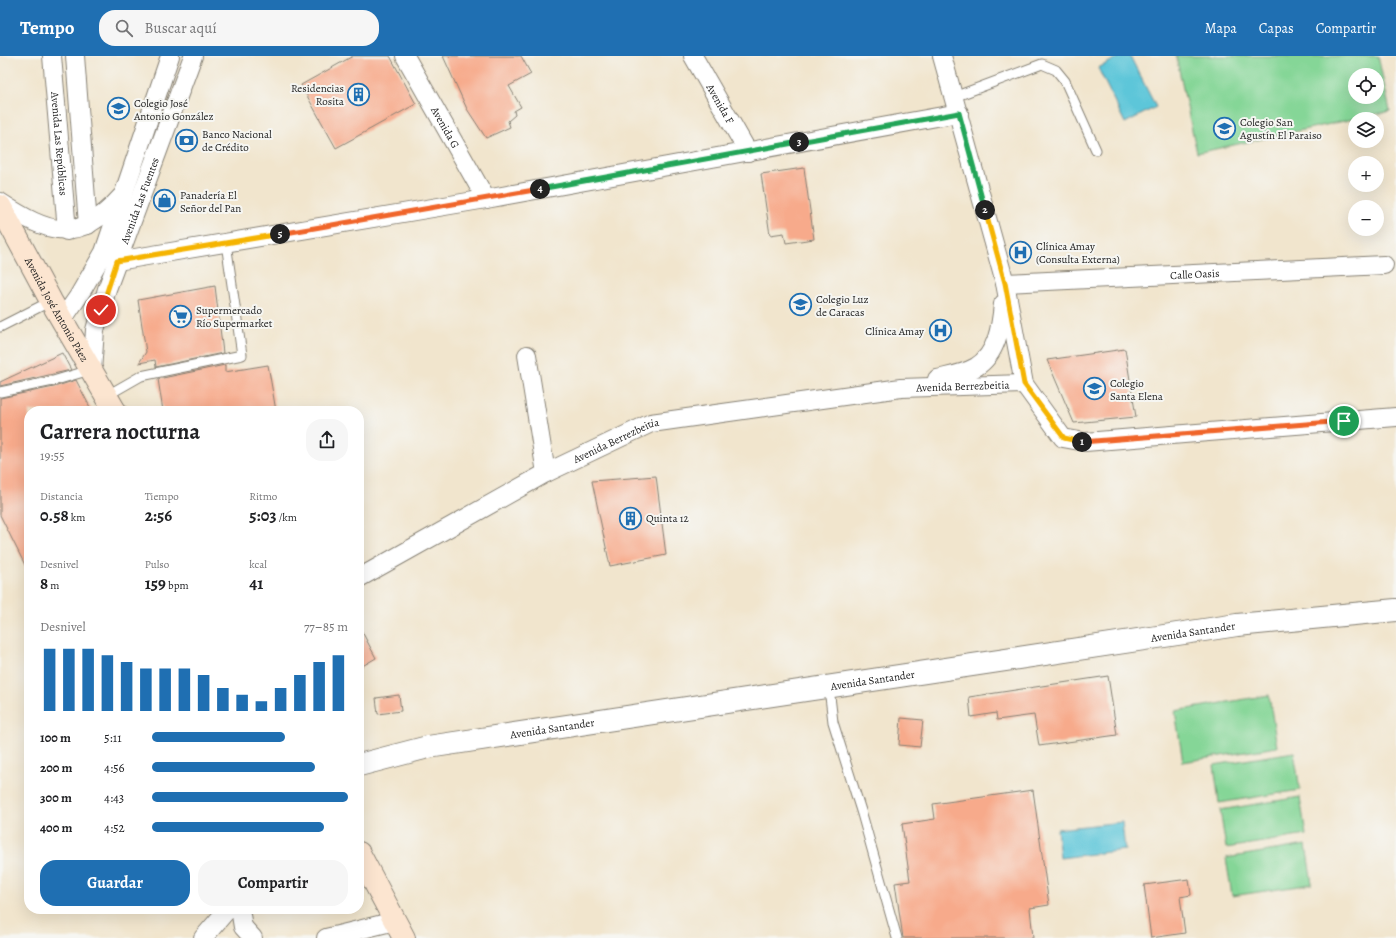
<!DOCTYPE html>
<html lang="es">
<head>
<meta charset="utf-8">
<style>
  body { margin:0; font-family:Alegreya,serif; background:#f6f6f6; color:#202124; height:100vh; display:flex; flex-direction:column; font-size:15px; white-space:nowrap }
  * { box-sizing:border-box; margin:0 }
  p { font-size:13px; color:#757577 }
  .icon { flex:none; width:22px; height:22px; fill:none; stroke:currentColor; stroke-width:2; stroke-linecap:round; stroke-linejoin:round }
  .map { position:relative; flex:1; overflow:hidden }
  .details { position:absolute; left:24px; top:350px; width:340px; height:508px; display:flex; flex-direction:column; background:#fff; border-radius:16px; box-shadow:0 4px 16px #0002 }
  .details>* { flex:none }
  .fabs { position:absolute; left:1348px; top:12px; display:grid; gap:8px }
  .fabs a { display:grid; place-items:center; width:36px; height:36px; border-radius:50%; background:#fff; box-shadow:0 4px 16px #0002; font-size:20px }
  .pin { position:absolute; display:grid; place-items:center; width:34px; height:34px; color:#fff; margin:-17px; border:2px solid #fff; border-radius:50%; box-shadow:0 1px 4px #0007 }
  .km { position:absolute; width:20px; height:20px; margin:-10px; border-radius:50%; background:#222; color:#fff; font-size:11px; line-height:20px; text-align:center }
  .round { display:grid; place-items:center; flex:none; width:42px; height:42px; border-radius:16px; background:#f6f6f6 }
  .summary { display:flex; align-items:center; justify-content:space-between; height:68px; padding:0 16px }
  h1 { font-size:22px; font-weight:700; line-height:30px }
  .stats { display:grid; grid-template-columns:repeat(3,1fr); gap:6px; height:68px; padding:4px 16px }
  .stats div { display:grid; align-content:center }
  .stats b { font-size:17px; font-weight:700 }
  .stats small { font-size:11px; font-weight:400 }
  .stats p { font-size:11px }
  .chart { height:112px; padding:8px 16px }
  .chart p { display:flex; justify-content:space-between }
  .chart svg { width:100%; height:72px; margin-top:4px; stroke:#1f6fb2; stroke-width:6 }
  .primary-button { display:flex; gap:8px; margin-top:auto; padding:8px 16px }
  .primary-button a { flex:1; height:46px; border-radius:16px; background:#1f6fb2; color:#fff; font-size:16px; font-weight:700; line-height:46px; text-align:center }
  .primary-button a+a { background:#f6f6f6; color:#202124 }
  ul { padding:0 16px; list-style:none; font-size:13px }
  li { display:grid; grid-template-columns:64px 48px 1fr; align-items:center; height:30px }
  li i { height:10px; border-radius:5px; background:#1f6fb2 }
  header { display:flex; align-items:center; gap:24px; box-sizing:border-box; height:56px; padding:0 20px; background:#1f6fb2; color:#fff }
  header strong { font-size:19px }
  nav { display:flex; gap:22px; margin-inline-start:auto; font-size:14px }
  .search { width:280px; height:36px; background:#f6f6f6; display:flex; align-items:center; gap:10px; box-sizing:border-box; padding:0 14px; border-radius:16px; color:#757577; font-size:15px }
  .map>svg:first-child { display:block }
  .green { fill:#85d697; stroke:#50795a; fill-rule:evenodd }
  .water { fill:#5dc6d9; stroke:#3c717a }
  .building { fill:#f7aa8b }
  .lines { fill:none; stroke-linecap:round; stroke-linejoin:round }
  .service-casing { stroke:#868074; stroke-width:11 }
  .minor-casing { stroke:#868074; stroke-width:20 }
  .tertiary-casing { stroke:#868074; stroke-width:24 }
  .secondary-casing { stroke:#868074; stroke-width:24 }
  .service { stroke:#fff; stroke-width:9 }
  .minor { stroke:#fff; stroke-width:18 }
  .tertiary { stroke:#fff; stroke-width:22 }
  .secondary { stroke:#fce5d0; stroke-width:22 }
  .split-1-casing { stroke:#fff; stroke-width:8 }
  .split-2-casing { stroke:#fff; stroke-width:8 }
  .split-3-casing { stroke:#fff; stroke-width:8 }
  .split-4-casing { stroke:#fff; stroke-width:8 }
  .split-5-casing { stroke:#fff; stroke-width:8 }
  .split-6-casing { stroke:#fff; stroke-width:8 }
  .split-1 { stroke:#f0652b; stroke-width:5 }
  .split-2 { stroke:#f5b400; stroke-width:5 }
  .split-3 { stroke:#22a559; stroke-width:5 }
  .split-4 { stroke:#22a559; stroke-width:5 }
  .split-5 { stroke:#f0652b; stroke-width:5 }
  .split-6 { stroke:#f5b400; stroke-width:5 }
  .labels { text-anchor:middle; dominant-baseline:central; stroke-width:4; stroke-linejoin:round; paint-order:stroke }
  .poi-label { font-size:11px; fill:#1c1c1c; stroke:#f6f6f2; text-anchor:start }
  .street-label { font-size:11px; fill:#1c1c1c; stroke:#f6f6f2 }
</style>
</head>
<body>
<header>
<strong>Tempo</strong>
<div class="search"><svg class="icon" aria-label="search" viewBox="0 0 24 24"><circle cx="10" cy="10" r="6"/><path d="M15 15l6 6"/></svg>Buscar aquí</div>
<nav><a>Mapa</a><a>Capas</a><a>Compartir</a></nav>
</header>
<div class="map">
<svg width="1396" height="882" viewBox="0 0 1396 882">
  <rect width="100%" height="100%" fill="#f6f6f2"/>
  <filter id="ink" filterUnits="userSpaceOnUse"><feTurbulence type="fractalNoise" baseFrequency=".025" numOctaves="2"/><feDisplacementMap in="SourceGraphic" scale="8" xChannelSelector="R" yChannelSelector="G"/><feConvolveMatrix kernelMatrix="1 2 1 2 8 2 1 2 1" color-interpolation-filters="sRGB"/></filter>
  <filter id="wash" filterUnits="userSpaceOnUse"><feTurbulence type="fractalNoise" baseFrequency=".012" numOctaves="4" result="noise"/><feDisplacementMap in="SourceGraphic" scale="16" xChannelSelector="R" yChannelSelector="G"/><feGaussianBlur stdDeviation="0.9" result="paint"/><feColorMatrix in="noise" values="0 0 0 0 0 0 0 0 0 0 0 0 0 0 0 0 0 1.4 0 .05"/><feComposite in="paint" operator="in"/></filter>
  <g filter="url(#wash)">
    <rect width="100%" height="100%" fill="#f1e5cd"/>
    <path class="green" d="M1176,0H1378L1390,55L1197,97ZM1355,19H1377V41H1355Z
      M1269,639L1277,691L1183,706L1175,655Z
      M1294,696L1300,734L1219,747L1214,709Z
      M1300,741L1306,779L1226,792L1220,754Z
      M1306,789L1312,828L1232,840L1226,802Z"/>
    <path class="water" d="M1121,0H1130L1156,51L1125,67L1098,12Z
      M1122,766L1125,794L1060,802L1057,773Z"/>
    <g id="blocks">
      <path class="building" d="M353,0H390L416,48L336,92L301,29Z
        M443,0H521L531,18L509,30L521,51L514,55L515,59L508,65L510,71L486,82L467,53Z
        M804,112L814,183L786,187L784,177L770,179L761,118Z
        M215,230L223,297L156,311L155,304L139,307L146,296L138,244Z
        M1125,293L1136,361L1074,367L1047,304Z
        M62,297L71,314L0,330V326Z
        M225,309V316L268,309L276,355H163L158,323Z
        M76,324L92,355H29V517L0,459V342L54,331Z
        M656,420L666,499L610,510L592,425Z
        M359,570L376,602L359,612Z
        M1108,620L1117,679L1039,690L1034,659L997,664L996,657L971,661L969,641Z
        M399,639L401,655L378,658L376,642Z
        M901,662L923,664L920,691L899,689Z
        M1033,734L1049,849L1030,852L1033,882H903L895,827L910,825L902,768L935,763L933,748Z
        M1189,823L1191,839L1180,841L1185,877L1151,882L1144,829Z"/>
    </g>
  </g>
  <g filter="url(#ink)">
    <use href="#blocks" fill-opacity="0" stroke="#868074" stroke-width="1"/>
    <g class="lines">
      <defs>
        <path id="service" d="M954,41L1042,8L1056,14L1065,25L1096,94
          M0,271L51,245
          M0,336L53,325L90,314
          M106,340L141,320L242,299L226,187
          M829,632L833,666L862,758L897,882"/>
        <g id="minor">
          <path id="s1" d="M52,0L67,175"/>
          <path d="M75,0L88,169"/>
          <path id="s2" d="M405,0L486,143"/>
          <path id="s3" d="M693,0L748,96"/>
          <path d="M942,0L1005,227L1024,328L1063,382L1085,386L1396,361"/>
          <path d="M0,146C49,178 78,189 121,141"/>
          <path d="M117,205L486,143L959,57"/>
          <path id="s4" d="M1005,227L1384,209"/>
          <path d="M62,264L78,241L104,196L170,0"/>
          <path d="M527,299L546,417"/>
          <path id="s5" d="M92,315L95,274L107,233L193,0"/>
          <path d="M937,323C950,320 964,318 976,311C997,298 1001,270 1003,248"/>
          <path id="s6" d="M359,522L546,417L651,367L901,332L1024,328"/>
          <path d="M240,853L243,871L253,882"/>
          <path d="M203,882L228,853"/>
          <path d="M326,882L395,865"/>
        </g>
        <g id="tertiary">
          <path id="s7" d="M359,709L428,691L1237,569L1396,554"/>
        </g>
        <g id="secondary">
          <path id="s8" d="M0,150L51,245L115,355"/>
          <path d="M359,797L404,882"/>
        </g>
      </defs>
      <use href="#service" class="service-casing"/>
      <use href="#minor" class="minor-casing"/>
      <use href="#tertiary" class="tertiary-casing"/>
      <use href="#secondary" class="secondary-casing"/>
      <use href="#service" class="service"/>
      <use href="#minor" class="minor"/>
      <use href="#tertiary" class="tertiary"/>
      <use href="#secondary" class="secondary"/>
    </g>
  </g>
  <g class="lines" filter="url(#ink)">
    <defs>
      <path id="split-1" d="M1082,386L1344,365"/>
      <path id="split-2" d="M985,154L1005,227L1024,328L1064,382L1082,386"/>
      <path id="split-3" d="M799,86L959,57L985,154"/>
      <path id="split-4" d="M540,133L799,86"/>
      <path id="split-5" d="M280,178L540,133"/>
      <path id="split-6" d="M101,254L117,205L280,178"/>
    </defs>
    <use href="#split-1" class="split-1-casing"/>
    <use href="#split-2" class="split-2-casing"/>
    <use href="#split-3" class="split-3-casing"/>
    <use href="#split-4" class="split-4-casing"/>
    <use href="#split-5" class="split-5-casing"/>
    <use href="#split-6" class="split-6-casing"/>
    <use href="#split-1" class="split-1"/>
    <use href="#split-2" class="split-2"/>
    <use href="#split-3" class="split-3"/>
    <use href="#split-4" class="split-4"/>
    <use href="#split-5" class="split-5"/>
    <use href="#split-6" class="split-6"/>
  </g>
  <defs>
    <symbol id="building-ring" viewBox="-11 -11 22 22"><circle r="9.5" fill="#f6f6f2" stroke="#1f6fb2" stroke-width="1.5"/><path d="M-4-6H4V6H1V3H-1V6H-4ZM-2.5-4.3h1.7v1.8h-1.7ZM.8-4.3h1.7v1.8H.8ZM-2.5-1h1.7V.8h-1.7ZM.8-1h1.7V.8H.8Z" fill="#1f6fb2"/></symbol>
    <symbol id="school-ring" viewBox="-11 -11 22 22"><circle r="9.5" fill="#f6f6f2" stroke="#1f6fb2" stroke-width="1.5"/><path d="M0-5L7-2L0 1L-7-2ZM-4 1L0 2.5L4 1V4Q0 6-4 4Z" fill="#1f6fb2"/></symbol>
    <symbol id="bank-ring" viewBox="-11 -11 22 22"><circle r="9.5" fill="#f6f6f2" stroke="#1f6fb2" stroke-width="1.5"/><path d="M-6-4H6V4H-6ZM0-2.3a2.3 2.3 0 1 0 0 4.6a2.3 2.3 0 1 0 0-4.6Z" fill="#1f6fb2"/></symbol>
    <symbol id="shop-ring" viewBox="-11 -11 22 22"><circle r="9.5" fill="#f6f6f2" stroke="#1f6fb2" stroke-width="1.5"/><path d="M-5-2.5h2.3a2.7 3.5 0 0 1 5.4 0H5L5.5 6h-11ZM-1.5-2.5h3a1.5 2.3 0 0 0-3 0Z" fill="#1f6fb2"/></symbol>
    <symbol id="hospital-ring" viewBox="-11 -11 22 22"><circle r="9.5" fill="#f6f6f2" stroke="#1f6fb2" stroke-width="1.5"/><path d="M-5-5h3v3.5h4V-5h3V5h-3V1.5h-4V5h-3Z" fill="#1f6fb2"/></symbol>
    <symbol id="supermarket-ring" viewBox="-11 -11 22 22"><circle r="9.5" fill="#f6f6f2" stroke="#1f6fb2" stroke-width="1.5"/><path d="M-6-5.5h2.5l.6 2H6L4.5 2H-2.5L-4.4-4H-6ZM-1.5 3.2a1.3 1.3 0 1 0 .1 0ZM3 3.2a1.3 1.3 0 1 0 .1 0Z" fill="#1f6fb2"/></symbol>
  </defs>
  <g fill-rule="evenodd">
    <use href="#building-ring" x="346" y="26" width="25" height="25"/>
    <use href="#school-ring" x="106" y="40" width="25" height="25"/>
    <use href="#school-ring" x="1212" y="60" width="25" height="25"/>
    <use href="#bank-ring" x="174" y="72" width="25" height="25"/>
    <use href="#shop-ring" x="152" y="132" width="25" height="25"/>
    <use href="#hospital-ring" x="1008" y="184" width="25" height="25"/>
    <use href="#school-ring" x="788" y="236" width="25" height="25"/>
    <use href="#supermarket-ring" x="168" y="248" width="25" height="25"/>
    <use href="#hospital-ring" x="928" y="262" width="25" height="25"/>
    <use href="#school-ring" x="1082" y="320" width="25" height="25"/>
    <use href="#building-ring" x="618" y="450" width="25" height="25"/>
  </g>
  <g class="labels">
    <g class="poi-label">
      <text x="344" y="32" text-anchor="end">Residencias<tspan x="344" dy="13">Rosita</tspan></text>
      <text x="134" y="47">Colegio José<tspan x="134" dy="13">Antonio González</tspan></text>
      <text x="1240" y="66">Colegio San<tspan x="1240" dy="13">Agustín El Paraiso</tspan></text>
      <text x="202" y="78">Banco Nacional<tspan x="202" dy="13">de Crédito</tspan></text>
      <text x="180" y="139">Panadería El<tspan x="180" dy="13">Señor del Pan</tspan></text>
      <text x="1036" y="190">Clínica Amay<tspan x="1036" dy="13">(Consulta Externa)</tspan></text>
      <text x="816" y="243">Colegio Luz<tspan x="816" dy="13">de Caracas</tspan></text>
      <text x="196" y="254">Supermercado<tspan x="196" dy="13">Río Supermarket</tspan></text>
      <text x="924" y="275" text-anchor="end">Clínica Amay</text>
      <text x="1110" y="327">Colegio<tspan x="1110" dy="13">Santa Elena</tspan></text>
      <text x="646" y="462">Quinta 12</text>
    </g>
    <g class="street-label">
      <text stroke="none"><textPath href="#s3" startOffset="55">Avenida F</textPath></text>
      <text stroke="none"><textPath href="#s2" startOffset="82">Avenida G</textPath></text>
      <text stroke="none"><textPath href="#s1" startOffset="88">Avenida Las Repúblicas</textPath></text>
      <text stroke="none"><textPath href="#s5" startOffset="178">Avenida Las Fuentes</textPath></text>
      <text stroke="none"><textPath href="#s4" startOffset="190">Calle Oasis</textPath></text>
      <text stroke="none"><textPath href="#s8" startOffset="118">Avenida José Antonio Páez</textPath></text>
      <text stroke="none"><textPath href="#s6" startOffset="645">Avenida Berrezbeitia</textPath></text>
      <text stroke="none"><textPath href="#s6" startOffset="292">Avenida Berrezbeitia</textPath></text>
      <text stroke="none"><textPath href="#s7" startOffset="845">Avenida Santander</textPath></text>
      <text stroke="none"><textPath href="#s7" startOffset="521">Avenida Santander</textPath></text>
      <text stroke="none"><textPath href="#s7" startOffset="197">Avenida Santander</textPath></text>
    </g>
  </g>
</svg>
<div class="fabs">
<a><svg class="icon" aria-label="locate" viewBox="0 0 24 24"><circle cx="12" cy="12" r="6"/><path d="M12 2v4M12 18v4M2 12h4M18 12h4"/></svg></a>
<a><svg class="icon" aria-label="layers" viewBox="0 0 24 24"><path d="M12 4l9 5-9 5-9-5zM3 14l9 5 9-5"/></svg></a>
<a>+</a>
<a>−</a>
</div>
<div class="pin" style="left:1344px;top:365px;background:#1e9e55"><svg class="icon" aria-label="arrive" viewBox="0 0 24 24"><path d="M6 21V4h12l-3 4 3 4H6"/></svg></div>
<div class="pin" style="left:101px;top:254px;background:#d93025"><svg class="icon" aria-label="check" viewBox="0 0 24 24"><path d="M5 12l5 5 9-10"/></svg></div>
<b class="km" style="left:1082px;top:386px">1</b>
<b class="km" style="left:985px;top:154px">2</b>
<b class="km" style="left:799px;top:86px">3</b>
<b class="km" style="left:540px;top:133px">4</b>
<b class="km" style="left:280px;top:178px">5</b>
<section class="details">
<div class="summary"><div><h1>Carrera nocturna</h1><p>19:55</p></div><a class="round"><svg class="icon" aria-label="share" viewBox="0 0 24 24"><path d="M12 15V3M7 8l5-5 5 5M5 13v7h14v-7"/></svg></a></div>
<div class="stats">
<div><p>Distancia</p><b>0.58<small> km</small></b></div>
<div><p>Tiempo</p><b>2:56</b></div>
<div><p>Ritmo</p><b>5:03<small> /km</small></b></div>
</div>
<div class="stats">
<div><p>Desnivel</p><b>8<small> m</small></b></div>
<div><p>Pulso</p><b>159<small> bpm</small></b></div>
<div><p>kcal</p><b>41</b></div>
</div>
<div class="chart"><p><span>Desnivel</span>77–85 m</p>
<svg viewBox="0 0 160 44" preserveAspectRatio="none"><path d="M5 44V6M15 44V6M25 44V6M35 44V10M45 44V14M55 44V18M65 44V18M75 44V18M85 44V22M95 44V30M105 44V34M115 44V38M125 44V30M135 44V22M145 44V14M155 44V10"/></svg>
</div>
<ul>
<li><b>100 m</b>5:11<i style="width:68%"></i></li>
<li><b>200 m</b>4:56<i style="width:83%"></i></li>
<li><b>300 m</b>4:43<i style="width:100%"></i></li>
<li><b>400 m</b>4:52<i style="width:88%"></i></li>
</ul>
<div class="primary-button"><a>Guardar</a><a>Compartir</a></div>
</section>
</div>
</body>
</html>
